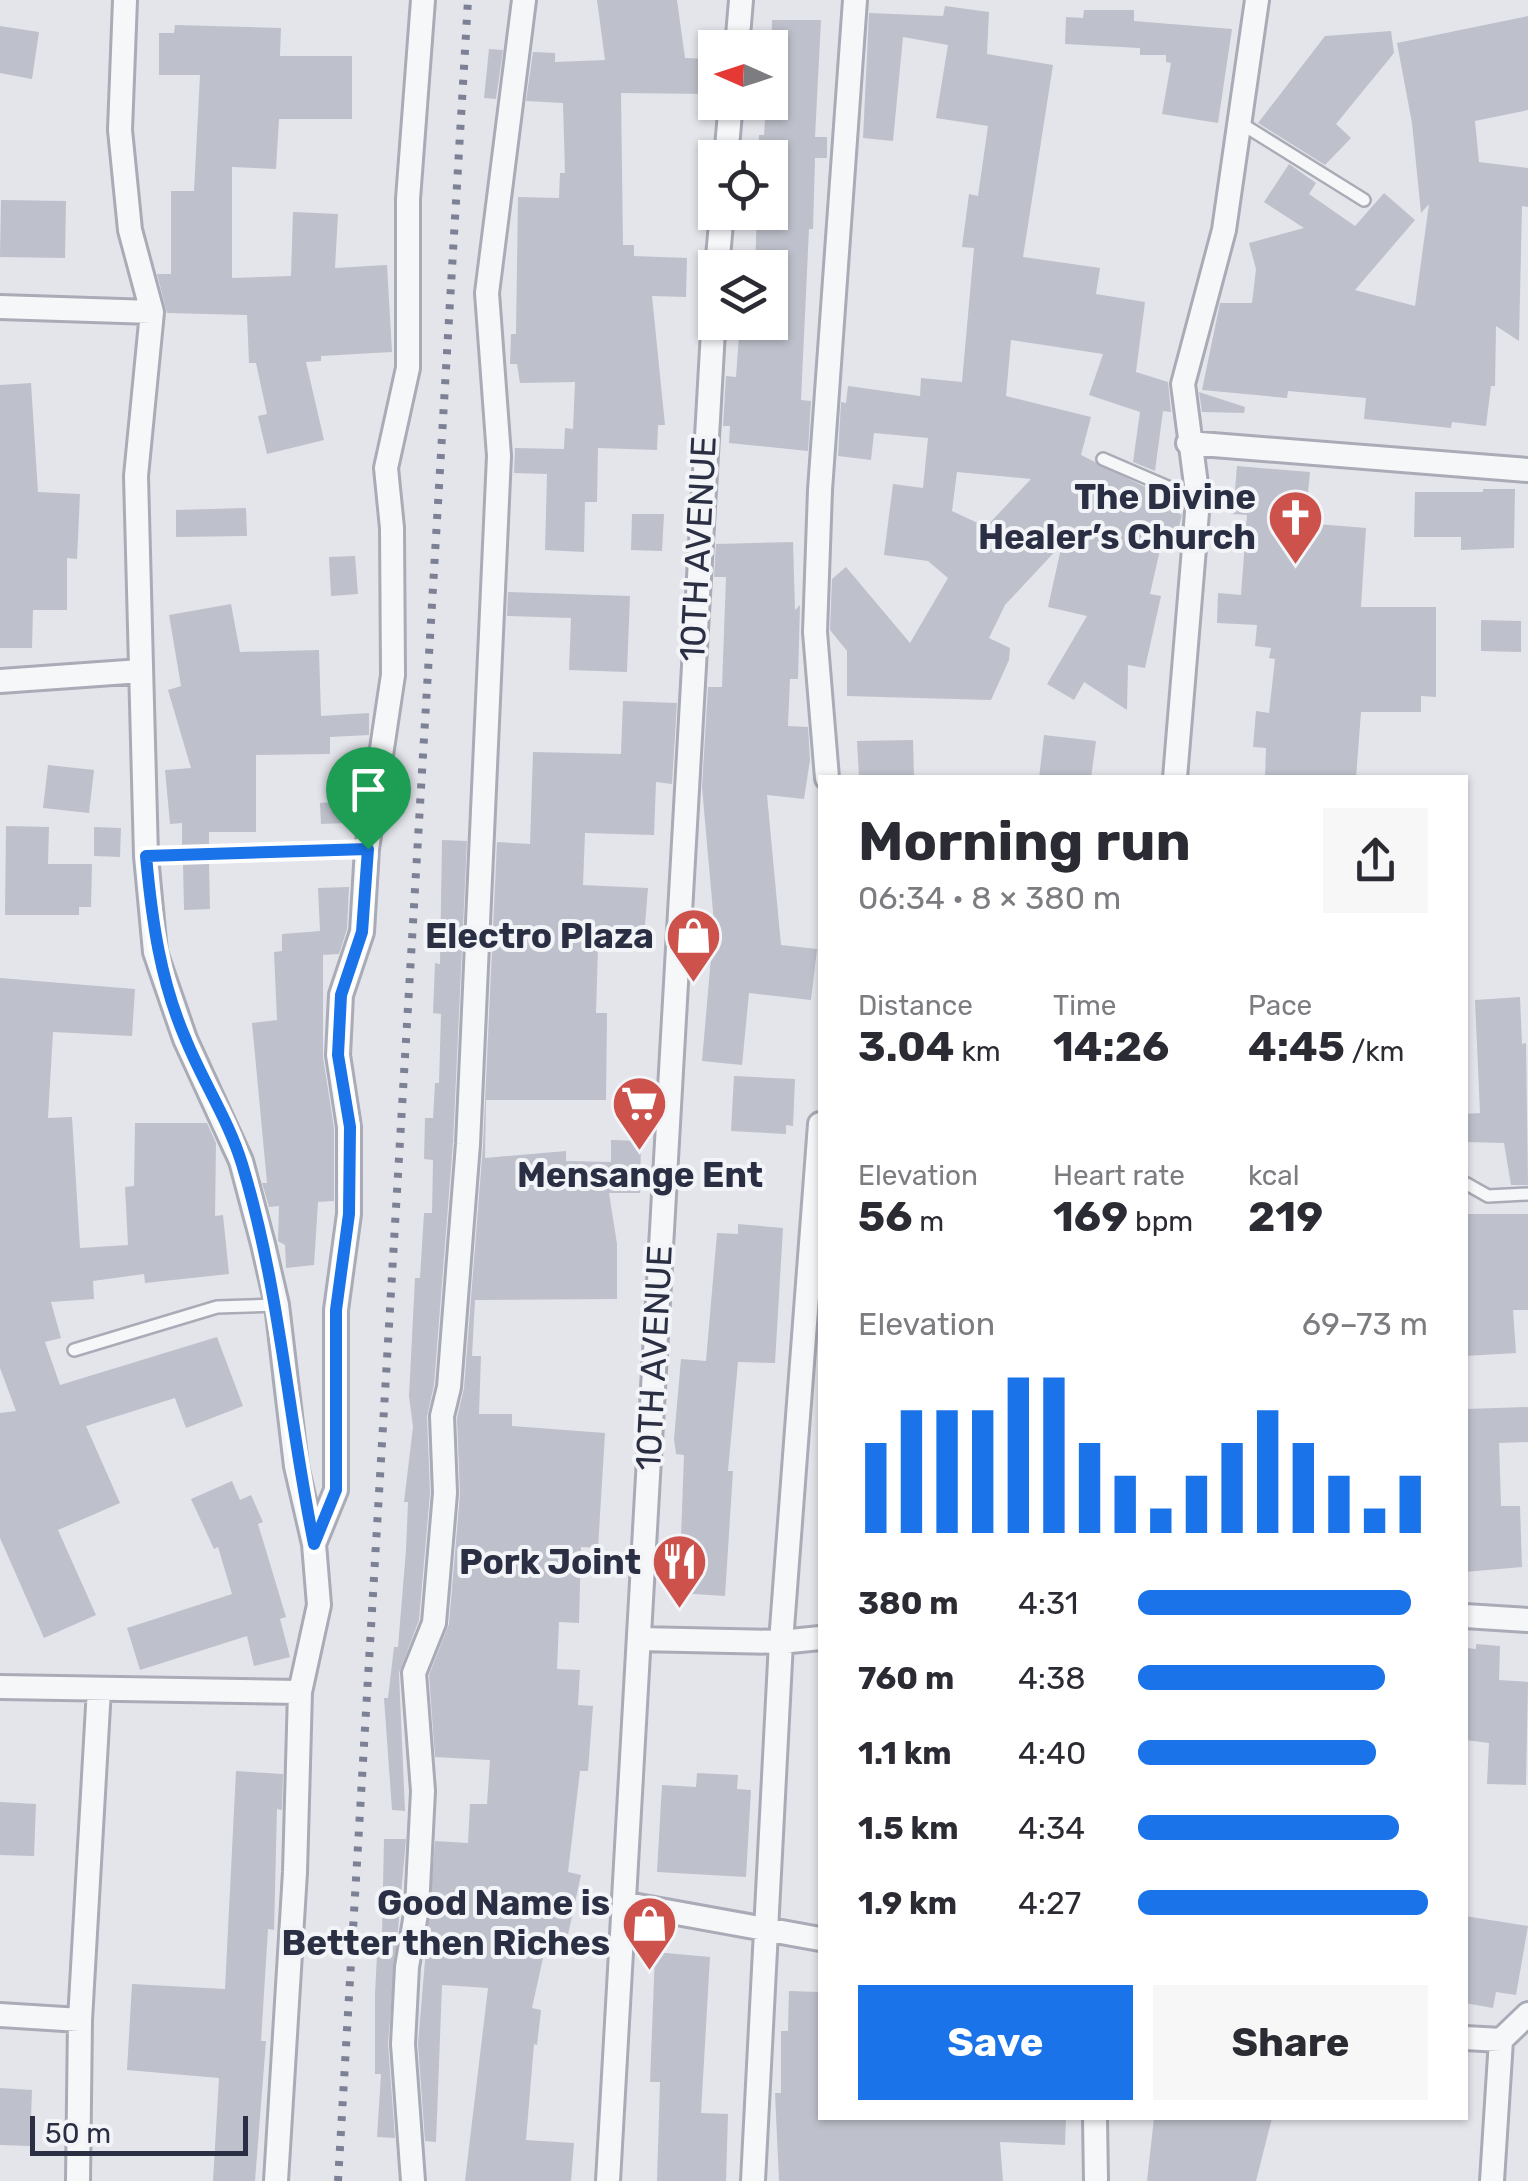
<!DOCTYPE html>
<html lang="en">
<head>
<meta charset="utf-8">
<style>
  body { margin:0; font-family:Rubik,sans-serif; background:#f7f7f7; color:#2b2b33; height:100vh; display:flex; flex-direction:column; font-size:38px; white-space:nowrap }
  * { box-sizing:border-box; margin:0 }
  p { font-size:32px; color:#7c7c81 }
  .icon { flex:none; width:55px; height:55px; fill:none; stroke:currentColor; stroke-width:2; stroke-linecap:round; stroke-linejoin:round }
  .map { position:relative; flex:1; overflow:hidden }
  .side { position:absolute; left:818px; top:775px; width:650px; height:1345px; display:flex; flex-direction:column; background:#fff; border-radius:0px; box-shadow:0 2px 8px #0004 }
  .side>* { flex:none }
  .needle { width:65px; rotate:273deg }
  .buttons { position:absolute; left:698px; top:30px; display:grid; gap:20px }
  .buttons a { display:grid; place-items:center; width:90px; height:90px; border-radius:0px; background:#fff; box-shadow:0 2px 8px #0004; font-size:50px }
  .scale { position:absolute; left:30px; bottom:25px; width:218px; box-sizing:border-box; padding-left:10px; border:5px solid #2b2f44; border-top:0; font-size:28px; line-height:35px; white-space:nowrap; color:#2b2f44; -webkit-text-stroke:8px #f3f4f8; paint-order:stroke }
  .pin { position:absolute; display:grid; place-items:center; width:85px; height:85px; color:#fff; margin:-102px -42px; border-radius:50% 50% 50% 0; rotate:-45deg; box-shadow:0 0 10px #0007 }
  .pin .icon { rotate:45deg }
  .round { display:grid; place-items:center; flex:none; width:105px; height:105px; border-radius:0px; background:#f7f7f7 }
  .headline { display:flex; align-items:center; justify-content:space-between; height:170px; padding:0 40px }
  h1 { font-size:55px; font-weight:700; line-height:75px }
  .figures { display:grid; grid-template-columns:repeat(3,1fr); gap:15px; height:170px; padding:10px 40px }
  .figures div { display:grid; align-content:center }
  .figures b { font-size:42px; font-weight:700 }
  .figures small { font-size:28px; font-weight:400 }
  .figures p { font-size:28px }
  .chart { height:280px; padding:20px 40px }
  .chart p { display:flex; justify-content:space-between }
  .chart svg { width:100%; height:180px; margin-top:10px; stroke:#1a73e8; stroke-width:6 }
  .primary-button { display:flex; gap:20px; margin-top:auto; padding:20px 40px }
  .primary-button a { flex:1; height:115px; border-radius:0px; background:#1a73e8; color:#fff; font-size:40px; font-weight:700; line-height:115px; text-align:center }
  .primary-button a+a { background:#f7f7f7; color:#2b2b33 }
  ul { padding:0 40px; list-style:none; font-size:32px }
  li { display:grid; grid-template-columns:160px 120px 1fr; align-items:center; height:75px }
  li i { height:25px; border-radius:12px; background:#1a73e8 }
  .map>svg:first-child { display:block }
  .building { fill:#bec0cb; fill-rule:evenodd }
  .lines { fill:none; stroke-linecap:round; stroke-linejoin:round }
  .service-casing { stroke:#a9abb6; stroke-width:16 }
  .minor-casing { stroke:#a9abb6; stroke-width:28 }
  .service { stroke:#f6f7f9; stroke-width:11 }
  .minor { stroke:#f6f7f9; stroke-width:22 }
  .rail { stroke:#7d8195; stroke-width:8; stroke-dasharray:5 10; stroke-linecap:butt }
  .route-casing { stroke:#fff; stroke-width:20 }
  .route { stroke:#1a73e8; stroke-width:12 }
  .labels { text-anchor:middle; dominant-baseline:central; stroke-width:8; stroke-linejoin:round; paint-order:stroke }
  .poi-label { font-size:35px; font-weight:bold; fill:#2b2f44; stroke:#f3f4f8; text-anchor:end }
  .street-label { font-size:35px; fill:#2b2f44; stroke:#f3f4f8 }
</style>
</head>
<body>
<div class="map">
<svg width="1528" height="2181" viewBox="0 0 1528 2181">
  <rect width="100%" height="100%" fill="#e4e5eb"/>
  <path class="building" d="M597,0H677L685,58L710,59V94L621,93L623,245H634V256L687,258L686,297L652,296L665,425H658L657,450L598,448L597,502H585L584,552L545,550L547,474L514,473L515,448L564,449L565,428L573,429L575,382L520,383L517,364H510L511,334H516L518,197L559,198L560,173H565L563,103L526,101L533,52L555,53V62L605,60Z
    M945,6L989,12L987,54L1053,65L1023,257L1100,268L1096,294L1145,302L1136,372L1168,382L1171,412L1163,411L1155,471L1133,462L1140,412L1089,395L1103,354L1011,340L1006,396L1091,417L1081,455L1155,492L1152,499L1182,515L1176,538L1164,532L1150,594L1161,596L1145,668L1128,665L1127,710L1084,682L1074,700L1047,684L1087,616L1048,607L1062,544L1005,605L989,638L1010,648L1009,660L991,700L847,696V651L830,630L832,579L846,567L910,643L948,578L928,561L884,555L893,484L923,488L928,438L874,433L871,460L838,456L841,402L846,403L848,386L920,396L921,378L962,382L974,248L962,247L969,194L978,196L988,126L936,118L948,45L903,37L893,141L863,138L869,13L943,16ZM957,472L1031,479L986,527L952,511Z
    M1084,10H1134V21L1232,29L1218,123L1162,114L1171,63L1166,62V55H1140V48L1065,44L1066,17L1083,18Z
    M1528,16V110L1475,121L1479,162L1528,168V207L1522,206L1519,341L1496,326L1495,386H1491L1486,426L1452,422L1451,428L1364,419L1366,398L1288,391L1287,398L1202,390L1220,303H1252L1256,269L1249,243L1304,228L1264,202L1289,164L1316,183L1309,194L1355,226L1384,193L1415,220L1355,290L1415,306L1429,204L1421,213L1412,123L1397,43Z
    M772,20H821L815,137H827V158H815L813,229H809L801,400L811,401L808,451L729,443L730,426H723L726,376L736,377L740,322H770V268H755L757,212H770V158H758L759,135H764L766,105H770Z
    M175,25L281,28L280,56H352V119H279L276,169L232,167V278L291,276L293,212L338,214L335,268L387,265L392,352L321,356V361L306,362L324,440L267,454L258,416L267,414L256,363H249L247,315L167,313L157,274H171V191H194L200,75H159V33H174Z
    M0,26L39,32L32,79L0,73Z
    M1391,31L1394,53L1336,124L1351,138L1325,165L1258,123L1325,36Z
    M489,49L503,50L496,99L484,98Z
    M1,200L66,201L65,258L0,257Z
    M31,383L38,492L80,494L77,559L67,558V610H33L32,648H0V385Z
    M1199,392L1245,407L1244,413L1202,412Z
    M1237,466L1310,472L1305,523L1366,528L1361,607H1436V697L1421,696V712H1361L1356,778H1265L1266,748L1253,747L1256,711L1269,713L1275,659L1269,658L1271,648L1255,646L1257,625L1217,623L1218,593L1241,595L1247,515L1233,514Z
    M1483,489H1515L1514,548L1461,550V537H1414L1415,492H1483Z
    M246,508L247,536L176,537V510Z
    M632,514H664L662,551L631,550Z
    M793,542L795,610L800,605L798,679H790L788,726L808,727L810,760L804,799L767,795L781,945L817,949L811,1000L749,993L742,1065L702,1061L714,923L702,787L708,687H722L726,577H714L716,544Z
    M355,556L358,594L331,596L329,557Z
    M508,592L630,596L627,672L569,670L571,618L507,616Z
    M231,604L240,652L319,650L321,716L369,713V735L330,737V754L256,755V832H209V845H182V823L170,824L165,770L191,768L168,690L181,686L169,615Z
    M1481,620L1521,621V652L1481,651Z
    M623,701L677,703L672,784L656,782L654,835L585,833L583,885L648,888L643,949L598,948L596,1013H607L606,1100H486L485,1158L566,1151V1161L611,1162V1140L641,1141L640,1193H609L617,1244V1299L475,1300L472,1356H481L479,1414H512V1426L605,1433L598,1548L581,1547L579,1623L559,1622L557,1669L580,1670L578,1705L593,1706L588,1771H580L568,1872L581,1875L566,1944L547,1940L532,2008L541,2010L537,2045L534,2044L526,2140L574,2143L571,2181H465L488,1988L442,1985L436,2142L425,2141L418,2044L435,1841L468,1843L470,1804H487L490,1760L435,1757L429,1675L449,1624L460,1494L457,1418L464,1388L483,1145L497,842L530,844L533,752L621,754Z
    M1044,735L1096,741L1091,778H1039Z
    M913,740L914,778H859L857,741Z
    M48,765L94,770L89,813L43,808Z
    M344,801L346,823L321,824L320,803Z
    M6,826L49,827L48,864H92L91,907H79V915H5Z
    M94,827L121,828L120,857L94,856Z
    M442,840L467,841L453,1143L434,1385L427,1416L430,1493L419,1620L399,1673L405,1811L392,1810L384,1698H388L394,1647H398L406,1550L408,1502H404L413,1427L409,1396L415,1278H420L424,1213H432L433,1160L424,1159L425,1118H433L435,1083H439L441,1014L433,1013L435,963L440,964Z
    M209,863L210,909L184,910L183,864Z
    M349,887L347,929L339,954L323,955V1057L334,1128V1201L318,1202L314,1265L286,1268L285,1245L278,1241L279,1206L269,1207L262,1183H267L252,1023L277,1020L274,952L282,951V934L320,931L318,888Z
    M0,978L135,989L132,1036L53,1032L48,1118L72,1117L80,1248L128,1245L125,1187L134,1186L135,1123H207L216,1143L215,1216L223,1215L229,1274L145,1283L144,1274L93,1281L94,1299L51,1302L61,1338L45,1342L60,1385L217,1337L243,1406L186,1428L175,1398L86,1426L120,1503L58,1530L96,1615L44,1638L0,1538V1413L16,1411L0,1368Z
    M1520,997L1522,1044L1526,1043L1528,1185H1511L1504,1143L1465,1142V1114L1480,1113L1475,1000Z
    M734,1076L795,1079L793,1126L786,1125V1134L731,1131Z
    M1465,1214H1528V1310H1513L1516,1353L1465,1356Z
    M738,1224L783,1228L775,1363L738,1362L728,1471H733L725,1596L679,1593L684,1455L676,1454L674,1439L681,1359L706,1361L717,1233L738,1234Z
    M1528,1407V1442L1499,1443L1501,1506H1520L1522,1567L1465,1572V1409Z
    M232,1481L240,1500L251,1495L263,1522L258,1524L286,1617L280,1619L290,1657L254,1666L247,1636L140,1670L127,1628L232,1594L218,1547L214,1549L191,1499Z
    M1476,1644L1500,1646L1499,1680L1528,1682L1526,1785L1487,1784L1489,1743L1465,1740L1467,1648L1476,1649Z
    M236,1771L283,1774L282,1810L277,1809L274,1930L268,1929L261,2041H266L255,2181H213L219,2078L127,2070L132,1984L225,1989Z
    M697,1773L738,1775L737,1789L751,1790L746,1877L657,1872L662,1785L696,1787Z
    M0,1802L36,1804L34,1856L0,1855Z
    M384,1839H406L388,2043L395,2138L377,2137L381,2074H375V1994L378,1935L382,1936Z
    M1465,1916L1528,1926L1516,1995L1496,1992L1493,2008L1465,2003Z
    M655,1952L710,1957L701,2113L728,2114L726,2181H657L660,2082H650Z
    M789,1991L820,1992V2118H1066L1065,2145L1000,2142L1003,2181H779L775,2093H781V2031H788Z
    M0,2088L32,2090L30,2146L0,2145Z
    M1154,2118H1272L1256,2181H1147Z"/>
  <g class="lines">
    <defs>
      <path id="service" d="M1242,124L1364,200
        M1103,459L1198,500
        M146,856L367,849
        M1465,1183L1488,1196L1528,1194
        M74,1350L217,1307L277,1305"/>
      <path id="minor" d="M125,0L120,130L130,230L152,312L136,476L146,856L155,952L185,1039L241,1161L263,1244L277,1305L296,1466L314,1544L319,1605L300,1692L295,1872L276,2181
        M737,48L741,0
        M726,158L731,102
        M717,268L722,212
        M0,307L152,312
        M1188,443L1528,470
        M0,681L141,671
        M827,778L815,632L820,490L855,0
        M1175,778L1198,500L1183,384L1224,230L1257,0
        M314,1544L336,1490V1310L349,1214V1127L338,1055L341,995L362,932L367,849L393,675L392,528L386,468L408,368V199L423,0
        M1465,1616L1528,1620
        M639,1639L781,1642L820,1638
        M0,1687L300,1692
        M627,1904L820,1939
        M0,2015L80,2020
        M1465,2038L1501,2040
        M1095,2118L1096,2181
        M78,2181L80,2020L99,1689
        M413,2181L403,2044L407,1967L417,1908L423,1791L414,1673L434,1623L445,1493L442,1416L449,1387L468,1144L499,456L487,293L524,0
        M608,2181L715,296
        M753,2181L781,1642L820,1124
        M1492,2181L1501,2040L1528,2014"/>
    </defs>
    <use href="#service" class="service-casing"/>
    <use href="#minor" class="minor-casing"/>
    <use href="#service" class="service"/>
    <use href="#minor" class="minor"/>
    <path class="rail" d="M338,2181L468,0"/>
  </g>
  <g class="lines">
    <defs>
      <path id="route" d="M368,849L362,932L341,995L338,1055L350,1127L349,1214L336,1310V1490L314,1544C288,1417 280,1289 242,1164C229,1121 203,1082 186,1040C160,980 152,921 146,856Z"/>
    </defs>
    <use href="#route" class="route-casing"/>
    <use href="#route" class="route"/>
  </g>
  <defs>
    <symbol id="church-pin" viewBox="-11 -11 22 30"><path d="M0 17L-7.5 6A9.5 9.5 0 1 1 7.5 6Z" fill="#cd524c" stroke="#f3f4f8"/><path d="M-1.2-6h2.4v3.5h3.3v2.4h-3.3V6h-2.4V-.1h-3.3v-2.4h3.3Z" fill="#fff"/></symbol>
    <symbol id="shop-pin" viewBox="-11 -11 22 30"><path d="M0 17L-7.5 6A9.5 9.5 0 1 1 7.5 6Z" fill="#cd524c" stroke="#f3f4f8"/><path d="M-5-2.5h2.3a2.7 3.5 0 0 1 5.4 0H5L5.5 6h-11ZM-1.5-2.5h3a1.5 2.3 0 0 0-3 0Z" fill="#fff"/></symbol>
    <symbol id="supermarket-pin" viewBox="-11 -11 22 30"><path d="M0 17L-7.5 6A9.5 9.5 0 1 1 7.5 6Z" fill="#cd524c" stroke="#f3f4f8"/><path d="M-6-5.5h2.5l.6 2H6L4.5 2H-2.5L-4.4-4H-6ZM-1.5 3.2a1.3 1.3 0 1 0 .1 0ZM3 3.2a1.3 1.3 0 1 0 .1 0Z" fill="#fff"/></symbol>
    <symbol id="restaurant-pin" viewBox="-11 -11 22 30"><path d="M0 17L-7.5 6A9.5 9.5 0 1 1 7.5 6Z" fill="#cd524c" stroke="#f3f4f8"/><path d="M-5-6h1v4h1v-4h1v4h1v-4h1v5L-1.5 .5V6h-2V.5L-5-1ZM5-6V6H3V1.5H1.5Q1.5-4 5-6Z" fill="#fff"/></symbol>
  </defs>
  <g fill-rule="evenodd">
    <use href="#church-pin" x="1264" y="486" width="63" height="86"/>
    <use href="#shop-pin" x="662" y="904" width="63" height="86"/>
    <use href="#supermarket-pin" x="608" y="1072" width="63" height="86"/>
    <use href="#restaurant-pin" x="648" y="1530" width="63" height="86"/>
    <use href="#shop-pin" x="618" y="1892" width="63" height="86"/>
  </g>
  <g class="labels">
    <g class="poi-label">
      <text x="1256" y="497">The Divine<tspan x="1256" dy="40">Healer’s Church</tspan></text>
      <text x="654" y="936">Electro Plaza</text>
      <text x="640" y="1175" text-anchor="middle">Mensange Ent</text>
      <text x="641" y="1562">Pork Joint</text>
      <text x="610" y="1903">Good Name is<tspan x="610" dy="40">Better then Riches</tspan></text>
    </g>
    <g class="street-label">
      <text transform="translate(698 549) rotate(-87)">10TH AVENUE</text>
      <text transform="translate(654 1358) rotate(-87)">10TH AVENUE</text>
    </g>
  </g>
</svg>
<div class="buttons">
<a><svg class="needle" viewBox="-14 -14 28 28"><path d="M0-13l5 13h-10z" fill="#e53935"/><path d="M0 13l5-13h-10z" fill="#7c7c81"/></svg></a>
<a><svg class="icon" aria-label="locate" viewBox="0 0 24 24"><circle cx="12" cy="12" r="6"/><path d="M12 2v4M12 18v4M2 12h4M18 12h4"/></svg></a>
<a><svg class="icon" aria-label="layers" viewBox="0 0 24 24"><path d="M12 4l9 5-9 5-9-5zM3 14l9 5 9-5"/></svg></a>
</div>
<div class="scale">50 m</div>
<div class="pin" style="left:368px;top:849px;background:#1e9e55"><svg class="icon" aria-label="arrive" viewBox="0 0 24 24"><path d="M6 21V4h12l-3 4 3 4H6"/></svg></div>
<section class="side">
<div class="headline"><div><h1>Morning run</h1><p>06:34 · 8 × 380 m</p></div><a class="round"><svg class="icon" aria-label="share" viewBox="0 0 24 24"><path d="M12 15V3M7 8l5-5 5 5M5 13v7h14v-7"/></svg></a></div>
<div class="figures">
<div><p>Distance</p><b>3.04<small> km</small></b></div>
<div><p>Time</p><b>14:26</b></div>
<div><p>Pace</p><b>4:45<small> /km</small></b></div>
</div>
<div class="figures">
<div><p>Elevation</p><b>56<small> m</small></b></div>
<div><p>Heart rate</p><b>169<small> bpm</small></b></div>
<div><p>kcal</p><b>219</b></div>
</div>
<div class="chart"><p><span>Elevation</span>69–73 m</p>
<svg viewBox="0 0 160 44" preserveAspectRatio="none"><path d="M5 44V22M15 44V14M25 44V14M35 44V14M45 44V6M55 44V6M65 44V22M75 44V30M85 44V38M95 44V30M105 44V22M115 44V14M125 44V22M135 44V30M145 44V38M155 44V30"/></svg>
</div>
<ul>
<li><b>380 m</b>4:31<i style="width:94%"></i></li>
<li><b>760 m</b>4:38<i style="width:85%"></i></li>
<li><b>1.1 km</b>4:40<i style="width:82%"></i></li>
<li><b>1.5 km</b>4:34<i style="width:90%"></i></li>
<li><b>1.9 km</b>4:27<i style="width:100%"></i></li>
</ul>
<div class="primary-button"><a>Save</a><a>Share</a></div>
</section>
</div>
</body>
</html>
